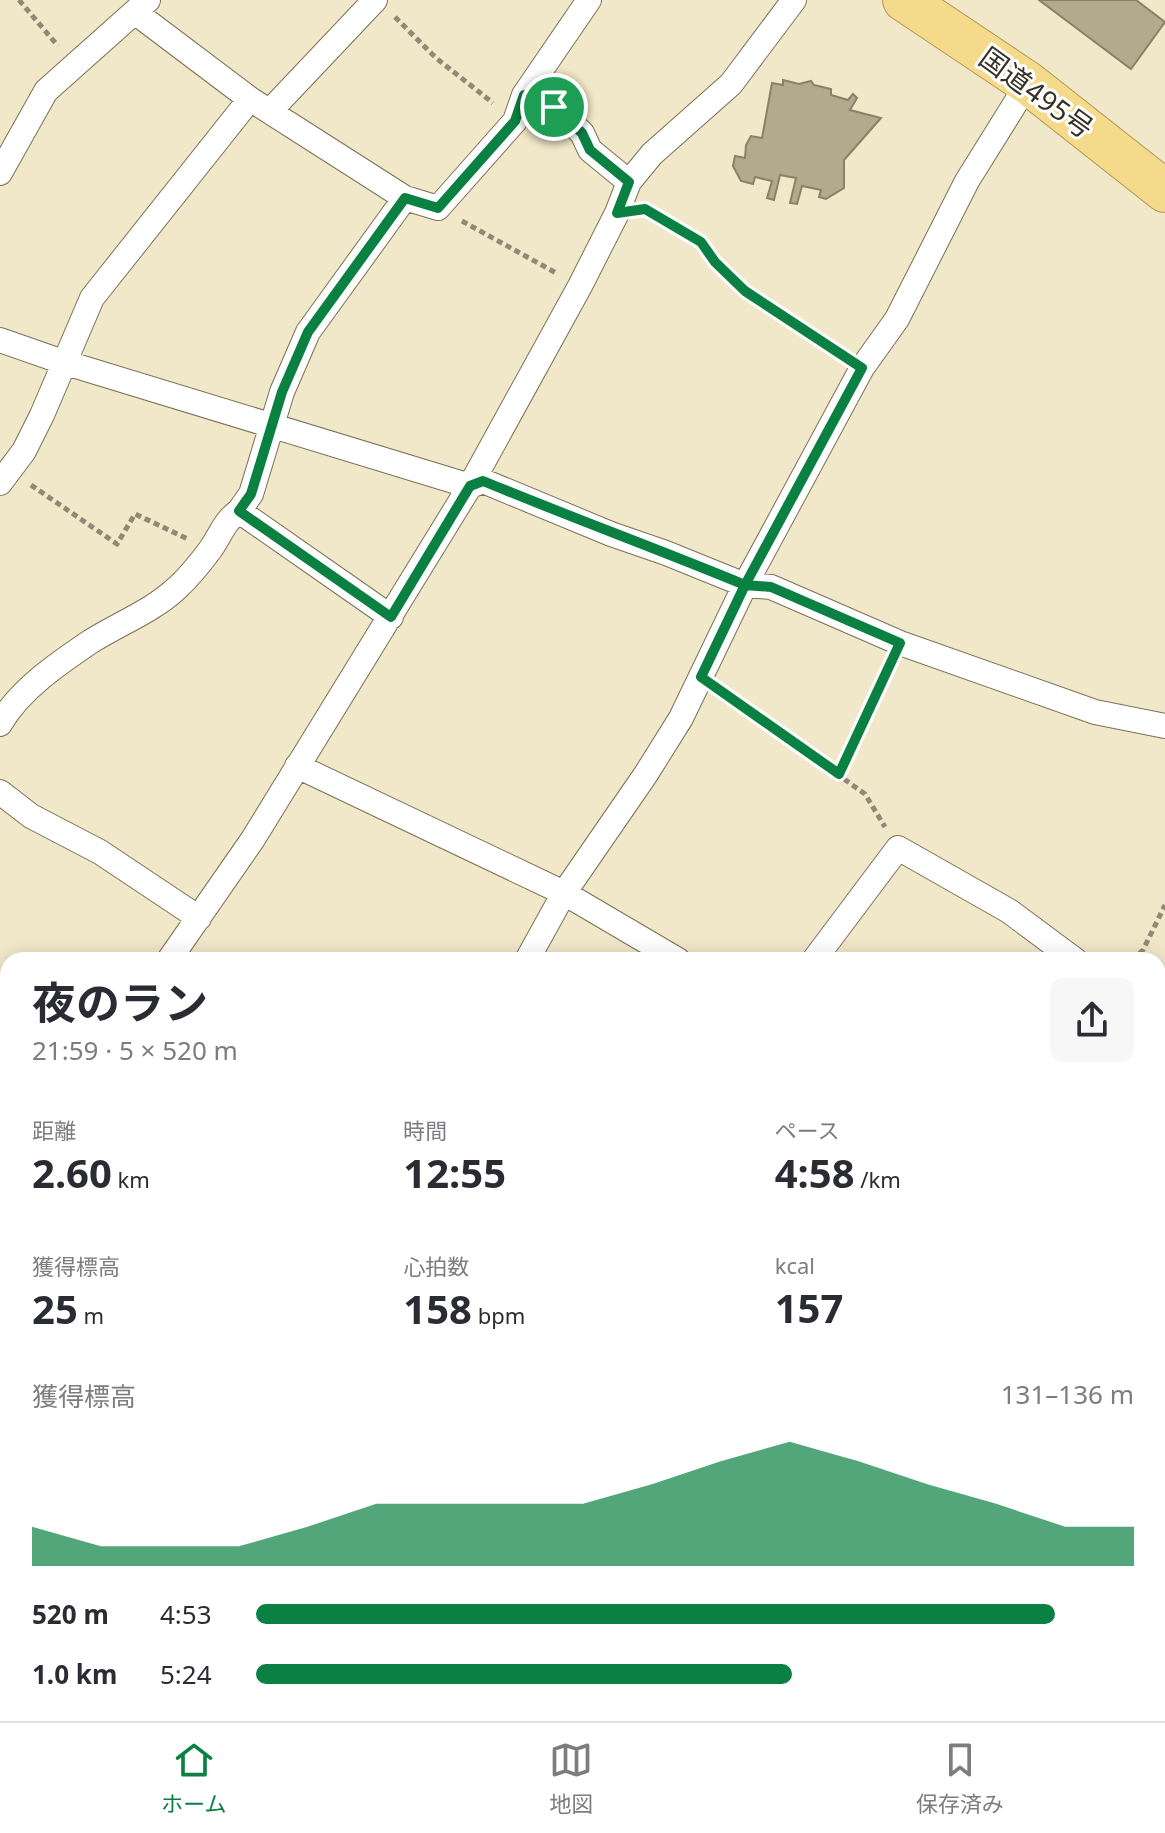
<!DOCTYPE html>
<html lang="ja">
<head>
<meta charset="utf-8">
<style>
  body { margin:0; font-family:"Noto Sans","Noto Sans JP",sans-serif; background:#f7f7f7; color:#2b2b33; height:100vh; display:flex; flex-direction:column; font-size:30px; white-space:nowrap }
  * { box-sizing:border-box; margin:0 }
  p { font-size:26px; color:#7c7c81 }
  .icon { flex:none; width:44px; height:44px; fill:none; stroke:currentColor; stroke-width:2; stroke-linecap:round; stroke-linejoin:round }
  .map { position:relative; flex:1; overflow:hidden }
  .sheet { position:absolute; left:0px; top:952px; width:1166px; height:770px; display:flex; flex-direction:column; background:#fff; border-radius:24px 24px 0 0; box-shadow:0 4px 20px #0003 }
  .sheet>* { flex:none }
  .pin { position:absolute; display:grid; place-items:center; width:68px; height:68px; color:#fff; margin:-34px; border:4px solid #fff; border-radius:50%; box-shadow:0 2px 8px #0007 }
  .round { display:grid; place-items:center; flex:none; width:84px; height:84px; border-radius:12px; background:#f7f7f7 }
  .overview { display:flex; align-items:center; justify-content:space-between; height:136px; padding:0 32px }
  h1 { font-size:44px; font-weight:700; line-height:60px }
  .stats { display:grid; grid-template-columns:repeat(3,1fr); gap:12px; height:136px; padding:8px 32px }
  .stats div { display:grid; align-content:center }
  .stats b { font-size:40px; font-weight:700 }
  .stats small { font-size:22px; font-weight:400 }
  .stats p { font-size:22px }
  .chart { height:224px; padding:16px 32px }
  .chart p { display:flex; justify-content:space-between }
  .chart svg { width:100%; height:144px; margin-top:8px; fill:#0b8043; opacity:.7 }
  ul { padding:0 32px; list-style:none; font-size:26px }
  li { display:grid; grid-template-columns:128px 96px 1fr; align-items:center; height:60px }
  li i { height:20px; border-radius:10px; background:#0b8043 }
  .menu { display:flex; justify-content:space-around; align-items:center; height:112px; border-top:2px solid #e1e1e2; background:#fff; font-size:22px; color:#7c7c81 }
  .menu a { display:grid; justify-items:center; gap:4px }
  .menu .active { color:#0b8043 }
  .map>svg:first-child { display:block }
  .building { fill:#b3a98d; stroke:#8b8166; stroke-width:2 }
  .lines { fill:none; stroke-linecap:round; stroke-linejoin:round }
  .minor-casing { stroke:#7a7156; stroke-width:26 }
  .trunk-casing { stroke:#b09954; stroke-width:44 }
  .path { stroke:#908975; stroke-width:5; stroke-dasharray:6 4; stroke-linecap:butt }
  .minor { stroke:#fff; stroke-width:24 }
  .trunk { stroke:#f4da8a; stroke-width:42 }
  .route-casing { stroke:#fff; stroke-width:16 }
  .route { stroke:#0b8043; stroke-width:10 }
  .labels { text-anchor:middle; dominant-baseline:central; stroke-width:6; stroke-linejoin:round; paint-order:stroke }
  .street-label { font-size:28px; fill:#363227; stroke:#fff }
</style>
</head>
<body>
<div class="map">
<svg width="1165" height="1721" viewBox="0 0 1165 1721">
  <rect width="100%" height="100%" fill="#f1e7c9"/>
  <path class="building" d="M1039,0H1136L1165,22L1131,69Z
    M783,80L799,84L811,81L814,85L831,89V95L848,100L853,94L857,98L850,110L881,118L844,160V188L826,199L819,197L821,190L802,186L797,204L790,203L796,178L780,175L774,200L767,198L772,181L755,177L753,184L741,181L733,166L735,156L745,158L746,145L751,136L762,138L772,83L783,85Z"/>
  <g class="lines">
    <defs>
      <path id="minor" d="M136,13L250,99L405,198L438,208L515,121L524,95L589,0
        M524,95L554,107L582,133L590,150L629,182
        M270,111L375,0
        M0,173L46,91L148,0
        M0,340L63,362L470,486L483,481L611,534L666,553L745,585L771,587L900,643L1095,712L1165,726
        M0,483L24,451L42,415L92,298L250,99
        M391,617L239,511L251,494L282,392L308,332L405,198
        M0,724C19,690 59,663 90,642C120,623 153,611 178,587C190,576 201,562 210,550C220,536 225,520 239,511
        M297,766L564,893L678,960
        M0,792L31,816L100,852L199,918
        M169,960L253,839L470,486L580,286L617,213L629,182L652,154L731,84L794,0
        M527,960L564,893L646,774L681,718L745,585L862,368L897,319L967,181L1028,83
        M814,960L898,848L1009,911L1075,960
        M1158,1028L1165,1027
        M1158,1197L1165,1200
        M0,1198L8,1185
        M0,1587L8,1591
        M1158,1640L1165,1643
        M148,1714L154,1721
        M38,1721L41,1714
        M190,1721L193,1714
        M700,1721L704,1714"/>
      <path id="trunk" d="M904,0L1028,83L1165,191"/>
    </defs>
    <use href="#minor" class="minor-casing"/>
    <use href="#trunk" class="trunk-casing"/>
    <path class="path" d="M19,0L58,46
      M395,17L436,58L493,103
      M645,209L701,242L715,262L745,291L841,354
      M462,221L558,274
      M31,485L117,544L135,514L188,539
      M722,692L865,794L885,827
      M839,774L890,666
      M1132,960L1143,950L1165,905
      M0,1147L8,1150
      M1158,1433L1165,1436"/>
    <use href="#minor" class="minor"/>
    <use href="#trunk" class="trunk"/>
  </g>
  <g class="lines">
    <defs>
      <path id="route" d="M554,107L524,95L515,121L438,208L405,198L308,332L282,392L251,494L239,511L391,617L470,486L483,481C570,517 658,549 745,585L701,677L839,774L900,643L771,587L745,585L862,368L745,291L715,262L701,242L645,209L617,213L629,182L590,150L582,133L554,107"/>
    </defs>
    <use href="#route" class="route-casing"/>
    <use href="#route" class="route"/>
  </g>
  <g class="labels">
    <g class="street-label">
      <text transform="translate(1037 92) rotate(36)">国道495号</text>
    </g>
  </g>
</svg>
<div class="pin" style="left:554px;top:107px;background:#1e9e55"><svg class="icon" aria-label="arrive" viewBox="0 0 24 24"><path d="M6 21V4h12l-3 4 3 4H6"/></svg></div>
<section class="sheet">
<div class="overview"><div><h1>夜のラン</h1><p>21:59 · 5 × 520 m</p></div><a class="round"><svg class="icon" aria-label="share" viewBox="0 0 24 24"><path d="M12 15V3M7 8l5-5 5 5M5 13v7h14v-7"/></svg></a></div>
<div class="stats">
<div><p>距離</p><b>2.60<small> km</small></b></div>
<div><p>時間</p><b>12:55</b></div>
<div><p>ペース</p><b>4:58<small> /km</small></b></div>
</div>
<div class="stats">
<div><p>獲得標高</p><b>25<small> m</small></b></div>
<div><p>心拍数</p><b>158<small> bpm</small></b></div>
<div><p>kcal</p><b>157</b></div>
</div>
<div class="chart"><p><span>獲得標高</span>131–136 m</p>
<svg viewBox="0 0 160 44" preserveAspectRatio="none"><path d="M0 44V32L10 38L20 38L30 38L40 32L50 25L60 25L70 25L80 25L90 19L100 12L110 6L120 12L130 19L140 25L150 32L160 32V44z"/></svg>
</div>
<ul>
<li><b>520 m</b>4:53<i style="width:91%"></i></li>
<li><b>1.0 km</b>5:24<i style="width:61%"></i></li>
</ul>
</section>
</div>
<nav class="menu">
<a class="active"><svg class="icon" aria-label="home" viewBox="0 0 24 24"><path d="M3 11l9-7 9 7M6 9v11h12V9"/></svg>ホーム</a>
<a><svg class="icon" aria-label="map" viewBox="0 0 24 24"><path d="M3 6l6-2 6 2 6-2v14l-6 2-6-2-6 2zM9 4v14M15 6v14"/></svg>地図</a>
<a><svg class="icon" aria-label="saved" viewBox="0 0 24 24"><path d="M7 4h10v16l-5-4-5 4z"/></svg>保存済み</a>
</nav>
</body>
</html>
